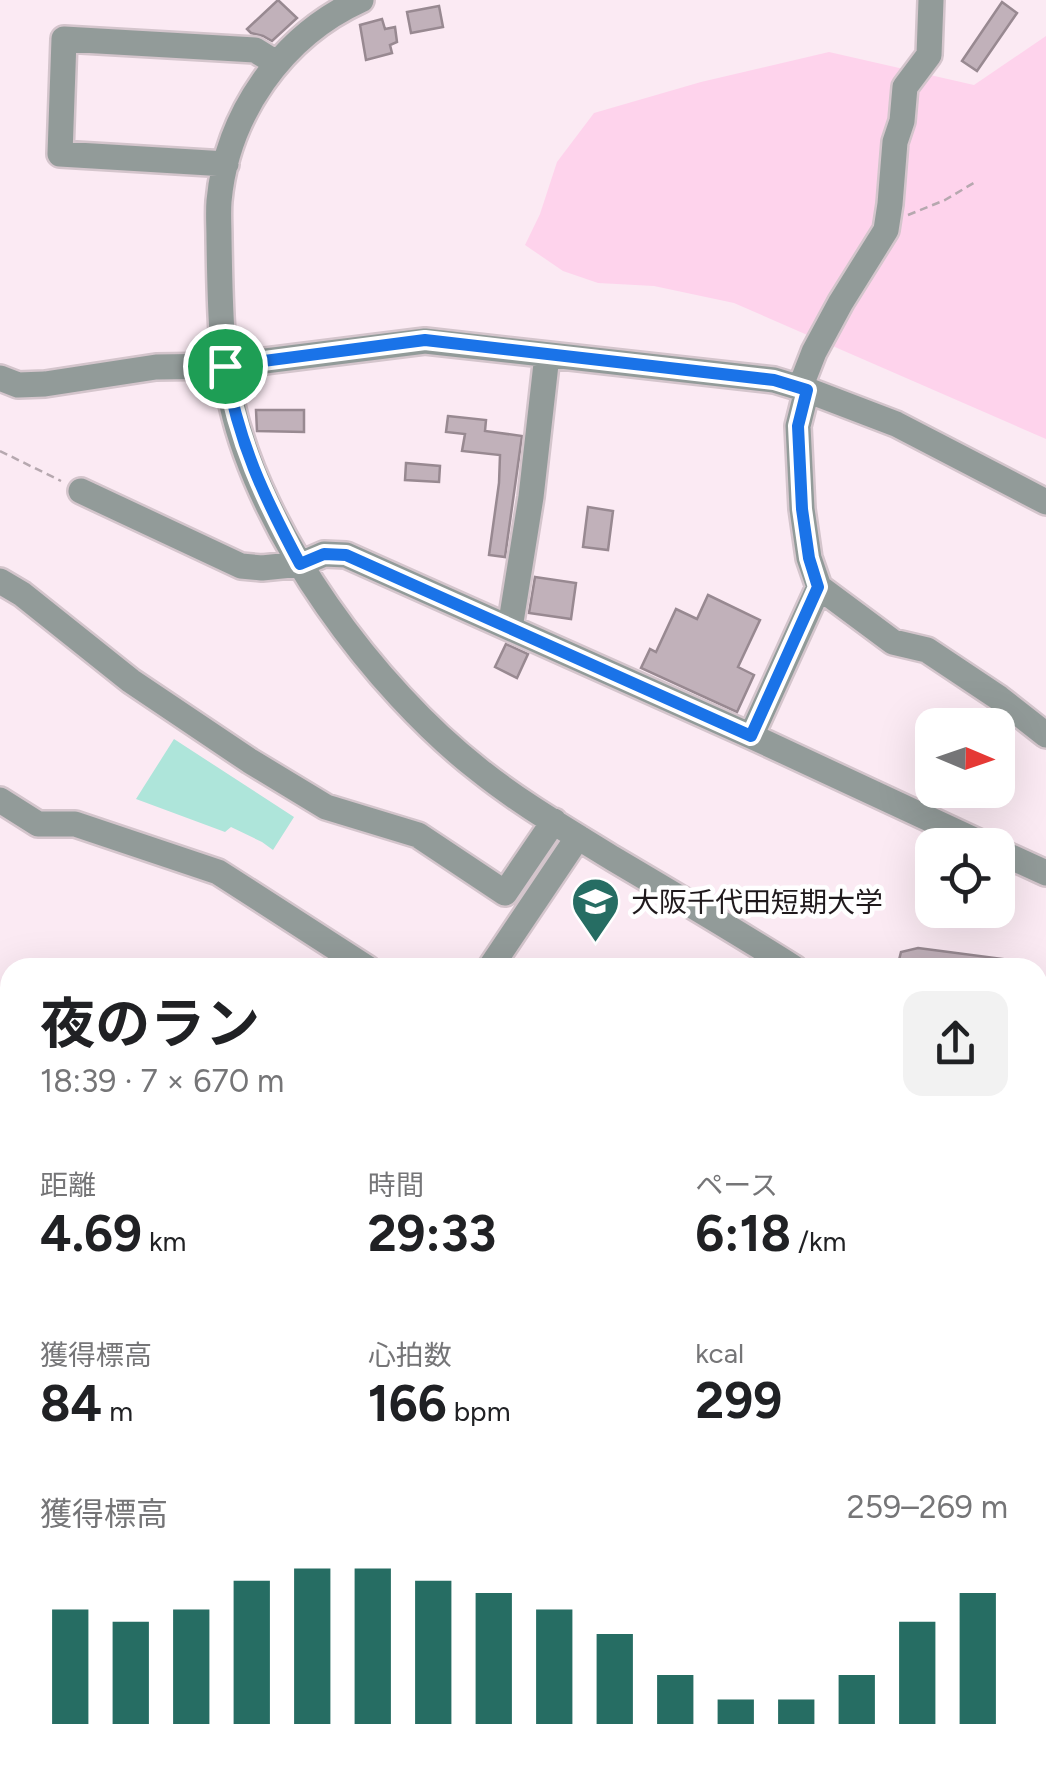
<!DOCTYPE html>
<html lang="ja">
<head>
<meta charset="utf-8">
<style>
  body { margin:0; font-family:Figtree,"Noto Sans JP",sans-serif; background:#f2f2f2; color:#202124; height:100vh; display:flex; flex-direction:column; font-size:38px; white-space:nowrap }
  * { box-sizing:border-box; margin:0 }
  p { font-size:32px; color:#757577 }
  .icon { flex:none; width:55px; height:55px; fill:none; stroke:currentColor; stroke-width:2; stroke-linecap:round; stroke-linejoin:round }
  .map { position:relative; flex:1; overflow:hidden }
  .drawer { position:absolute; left:0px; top:958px; width:1048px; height:812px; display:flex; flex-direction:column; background:#fff; border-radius:30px 30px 0 0; box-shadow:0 10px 40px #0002 }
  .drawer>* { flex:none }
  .needle { width:65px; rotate:92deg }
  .buttons { position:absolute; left:915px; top:708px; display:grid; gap:20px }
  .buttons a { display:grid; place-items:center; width:100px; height:100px; border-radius:20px; background:#fff; box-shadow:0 10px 40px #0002; font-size:50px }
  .pin { position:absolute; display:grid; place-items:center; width:85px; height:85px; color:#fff; margin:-42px; border:5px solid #fff; border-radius:50%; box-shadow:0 2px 10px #0007 }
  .round { display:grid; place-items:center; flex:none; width:105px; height:105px; border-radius:20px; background:#f2f2f2 }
  .summary { display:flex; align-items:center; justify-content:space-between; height:170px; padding:0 40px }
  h1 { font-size:55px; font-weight:700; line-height:75px }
  .stats { display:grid; grid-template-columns:repeat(3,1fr); gap:15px; height:170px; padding:10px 40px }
  .stats div { display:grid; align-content:center }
  .stats b { font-size:50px; font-weight:700 }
  .stats small { font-size:28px; font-weight:400 }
  .stats p { font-size:28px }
  .chart { height:280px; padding:20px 40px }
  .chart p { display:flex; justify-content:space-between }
  .chart svg { width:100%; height:180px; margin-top:10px; stroke:#266d63; stroke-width:6 }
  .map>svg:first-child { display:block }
  .green { fill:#fed3ec }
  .water { fill:#aee5da }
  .building { fill:#c1b1ba; stroke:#988991; stroke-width:2.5 }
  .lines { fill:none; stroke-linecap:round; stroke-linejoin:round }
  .major-tunnel { stroke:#cfc0c8; stroke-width:25; stroke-dasharray:25 12; stroke-linecap:butt }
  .minor-casing { stroke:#d4c5cc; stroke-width:30 }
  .major-casing { stroke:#d4c5cc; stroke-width:30 }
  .highway-casing { stroke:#d4c5cc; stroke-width:35 }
  .path { stroke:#b6a8af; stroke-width:2.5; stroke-dasharray:8 5; stroke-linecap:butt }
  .minor { stroke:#929b99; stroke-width:25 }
  .major { stroke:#475653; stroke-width:25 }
  .highway { stroke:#2e3e3b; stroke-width:30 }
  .route-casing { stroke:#fff; stroke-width:20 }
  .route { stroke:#1a73e8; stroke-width:12 }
  .labels { text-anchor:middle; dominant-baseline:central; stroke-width:9; stroke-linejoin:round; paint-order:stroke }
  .poi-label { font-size:28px; fill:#201a1d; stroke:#fff; text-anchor:start }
</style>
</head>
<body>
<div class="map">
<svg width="1046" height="1768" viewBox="0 0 1046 1768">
  <rect width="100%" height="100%" fill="#fbeaf3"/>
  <path class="green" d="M1046,36V439L734,303L654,286L598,283L563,271L525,245L540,214L557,162L594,113L701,82L829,52L974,85Z
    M0,1011L10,1019V1156H0Z
    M1038,1212L1046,1216V1690L1038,1687Z"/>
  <path class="water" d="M174,739L294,817L273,850L262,842L231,827L225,832L136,799Z"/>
  <path class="building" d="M278,0L297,18L272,41L263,36L251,33L247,29Z
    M1002,2L1017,13L977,71L962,61Z
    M439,6L443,27L411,33L407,12Z
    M382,19L385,29L395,27L397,42L390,45L392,53L366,60L360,25Z
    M256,410H304V432L257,431Z
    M448,416L486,420L485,431L522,436L505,557L489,555L499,483L500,455L462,451L465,434L446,432Z
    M406,463L440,466L439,482L405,480Z
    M588,507L613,511L608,550L583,547Z
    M535,577L576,583L571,619L529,613Z
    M708,595L760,620L738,667L754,675L737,712L641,668L650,649L656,652L676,609L697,619Z
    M506,644L528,654L517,678L495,667Z
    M918,948L1003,959L1002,968H897L901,952Z"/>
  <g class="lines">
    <path class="major-tunnel" d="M1038,1520L1046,1516
      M1038,1548L1046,1544"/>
    <defs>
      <path id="minor" d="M361,0C282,36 227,114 219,201C218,213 219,226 219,239C220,293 220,352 232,405C261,535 375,689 479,770C520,803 567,830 612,858C673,894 734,930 794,968
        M226,164L60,154L64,39L255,50L276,63
        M0,378L18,385L45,384L156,367L225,366L425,341L774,380L807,390L896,424L1046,502
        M800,388L814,352L841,302L886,230L890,204L895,142L902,121L905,87L929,55L931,0
        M807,390L798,426L802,509L809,558L819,587L893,642L927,650L999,698L1046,735
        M81,491L241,566L262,568L301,564L324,554L346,555L751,736L985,845
        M0,581L22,594L131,681L250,761L326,807L418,835L505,893L554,821
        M510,628L531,497L547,355
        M751,736L819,587
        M0,800L38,824H75L218,872L367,968
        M998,851L1046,873
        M490,968L578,837
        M1038,1048H1046
        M1038,1196L1046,1200
        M0,1312L10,1299
        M349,1768L356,1760
        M912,1768L927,1760
        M1039,1768L1045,1748V1685"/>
      <path id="major" d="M554,1768L566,1760
        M606,1768L621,1760"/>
      <path id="highway" d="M0,1468L10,1482
        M204,1760L210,1768"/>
    </defs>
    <use href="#minor" class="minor-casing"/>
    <use href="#major" class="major-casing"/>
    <use href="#highway" class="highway-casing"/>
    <path class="path" d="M908,215L945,200L977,181
      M0,451L61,481"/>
    <use href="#minor" class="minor"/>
    <use href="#major" class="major"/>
    <use href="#highway" class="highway"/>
  </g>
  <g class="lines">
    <defs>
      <path id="route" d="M425,340L774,380L807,390L798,426L802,509L809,558L818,587L751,736L346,555L324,554L300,564C263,495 239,444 225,366Z"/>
    </defs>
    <use href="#route" class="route-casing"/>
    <use href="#route" class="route"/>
  </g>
  <defs>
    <symbol id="university-pin" viewBox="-11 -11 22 30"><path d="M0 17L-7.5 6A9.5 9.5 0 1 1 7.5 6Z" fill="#266d63" stroke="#fff"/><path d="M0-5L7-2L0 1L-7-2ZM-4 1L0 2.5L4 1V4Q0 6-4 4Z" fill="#fff"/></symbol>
  </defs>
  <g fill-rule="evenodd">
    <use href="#university-pin" x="568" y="874" width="55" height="75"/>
  </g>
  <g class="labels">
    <g class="poi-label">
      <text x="631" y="902">大阪千代田短期大学</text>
    </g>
  </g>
</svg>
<div class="buttons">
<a><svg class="needle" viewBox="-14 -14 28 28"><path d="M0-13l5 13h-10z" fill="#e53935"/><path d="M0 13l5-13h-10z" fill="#757577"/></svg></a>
<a><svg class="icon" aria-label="locate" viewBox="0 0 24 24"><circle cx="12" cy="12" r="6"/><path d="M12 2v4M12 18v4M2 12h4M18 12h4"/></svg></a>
</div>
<div class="pin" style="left:225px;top:366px;background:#1e9e55"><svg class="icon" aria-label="arrive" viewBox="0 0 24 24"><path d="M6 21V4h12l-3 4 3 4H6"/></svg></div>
<section class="drawer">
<div class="summary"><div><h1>夜のラン</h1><p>18:39 · 7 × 670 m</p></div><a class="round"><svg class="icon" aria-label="share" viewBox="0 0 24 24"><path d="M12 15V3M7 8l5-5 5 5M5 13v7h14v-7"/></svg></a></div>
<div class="stats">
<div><p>距離</p><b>4.69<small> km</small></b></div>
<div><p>時間</p><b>29:33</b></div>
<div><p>ペース</p><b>6:18<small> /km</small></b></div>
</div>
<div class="stats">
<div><p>獲得標高</p><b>84<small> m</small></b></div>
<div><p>心拍数</p><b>166<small> bpm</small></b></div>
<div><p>kcal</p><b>299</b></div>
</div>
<div class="chart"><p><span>獲得標高</span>259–269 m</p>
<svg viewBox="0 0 160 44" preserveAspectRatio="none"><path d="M5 44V16M15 44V19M25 44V16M35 44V9M45 44V6M55 44V6M65 44V9M75 44V12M85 44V16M95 44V22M105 44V32M115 44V38M125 44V38M135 44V32M145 44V19M155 44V12"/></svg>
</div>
</section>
</div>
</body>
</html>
